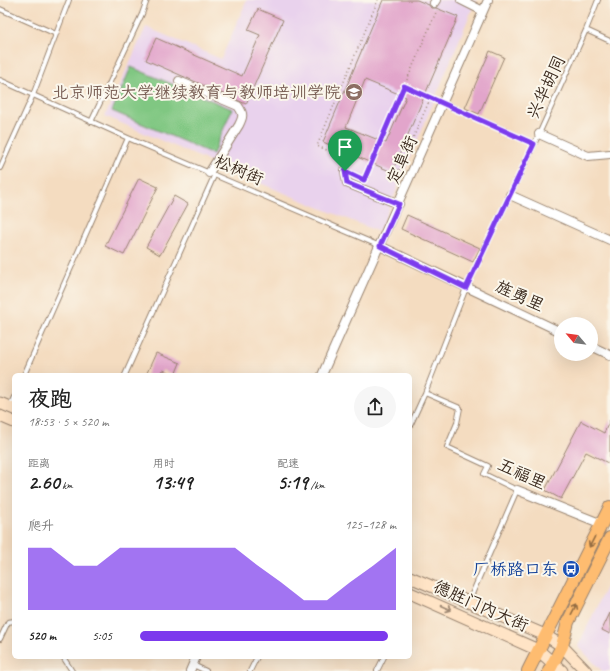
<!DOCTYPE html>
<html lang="zh">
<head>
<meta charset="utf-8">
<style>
  body { margin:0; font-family:Caveat,"LXGW WenKai TC",sans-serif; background:#f6f6f6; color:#222; height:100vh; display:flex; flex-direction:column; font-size:15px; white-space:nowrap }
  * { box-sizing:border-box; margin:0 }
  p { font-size:13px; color:#767676 }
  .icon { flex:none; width:22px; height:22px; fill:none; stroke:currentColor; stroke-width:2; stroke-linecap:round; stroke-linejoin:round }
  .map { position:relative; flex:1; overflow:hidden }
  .side { position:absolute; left:12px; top:373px; width:400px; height:286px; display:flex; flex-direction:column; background:#fff; border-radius:6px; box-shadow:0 4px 16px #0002 }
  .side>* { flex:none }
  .needle { width:26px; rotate:299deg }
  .controls { position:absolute; left:554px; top:317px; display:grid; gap:8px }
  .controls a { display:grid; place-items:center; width:44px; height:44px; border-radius:50%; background:#fff; box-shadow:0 4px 16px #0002; font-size:20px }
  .pin { position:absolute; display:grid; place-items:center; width:34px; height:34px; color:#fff; margin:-41px -17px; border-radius:50% 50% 50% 0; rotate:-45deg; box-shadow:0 0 4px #0007 }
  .pin .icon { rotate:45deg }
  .round { display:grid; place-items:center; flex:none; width:42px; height:42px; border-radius:21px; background:#f6f6f6 }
  .headline { display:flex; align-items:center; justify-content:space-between; height:68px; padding:0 16px }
  h1 { font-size:22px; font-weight:600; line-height:30px }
  .stats { display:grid; grid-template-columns:repeat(3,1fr); gap:6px; height:68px; padding:4px 16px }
  .stats div { display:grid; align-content:center }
  .stats b { font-size:20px; font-weight:600 }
  .stats small { font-size:11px; font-weight:400 }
  .stats p { font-size:11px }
  .chart { height:112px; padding:8px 16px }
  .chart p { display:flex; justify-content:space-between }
  .chart svg { width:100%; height:72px; margin-top:4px; fill:#7c3aed; opacity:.7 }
  ul { padding:0 16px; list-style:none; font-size:13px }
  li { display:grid; grid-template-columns:64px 48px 1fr; align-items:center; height:30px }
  li i { height:10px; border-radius:5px; background:#7c3aed }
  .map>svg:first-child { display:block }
  .built { fill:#e9d2ed }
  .green { fill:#80c782; stroke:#5e7850 }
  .building { fill:#e2a5cb; fill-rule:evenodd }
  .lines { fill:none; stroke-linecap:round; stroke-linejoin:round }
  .lane-casing { stroke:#98836f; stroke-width:6 }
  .street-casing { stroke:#98836f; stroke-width:10 }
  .secondary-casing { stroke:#98836f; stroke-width:13 }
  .primary-casing { stroke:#98836f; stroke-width:14 }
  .path { stroke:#98836f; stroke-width:1.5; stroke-dasharray:1 3; stroke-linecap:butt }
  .lane { stroke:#fff; stroke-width:4 }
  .street { stroke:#fff; stroke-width:8 }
  .secondary { stroke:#ffe4c6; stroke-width:11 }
  .primary { stroke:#febc70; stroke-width:12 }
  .oneway { stroke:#936c43 }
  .oneway2 { stroke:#9d8772 }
  .route-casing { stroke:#fff; stroke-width:8 }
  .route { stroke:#7c3aed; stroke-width:5 }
  .labels { text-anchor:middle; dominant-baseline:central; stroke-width:4; stroke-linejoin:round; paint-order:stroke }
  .street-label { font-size:17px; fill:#3b2a1e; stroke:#fbf7ec }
  .education-label { font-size:17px; fill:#785e54; stroke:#fbf7ec; text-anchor:end }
  .transit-label { font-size:17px; fill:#164399; stroke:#fbf7ec; text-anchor:end }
</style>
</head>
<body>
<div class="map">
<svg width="610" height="671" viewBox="0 0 610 671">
  <rect width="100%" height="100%" fill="#fbf7ec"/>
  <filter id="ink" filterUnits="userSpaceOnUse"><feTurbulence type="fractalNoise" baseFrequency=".025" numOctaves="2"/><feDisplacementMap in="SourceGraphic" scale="8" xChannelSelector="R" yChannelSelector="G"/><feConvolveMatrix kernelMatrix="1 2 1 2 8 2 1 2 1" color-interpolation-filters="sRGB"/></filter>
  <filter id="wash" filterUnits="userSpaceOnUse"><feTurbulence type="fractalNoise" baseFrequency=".012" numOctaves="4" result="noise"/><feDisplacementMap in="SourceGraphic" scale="16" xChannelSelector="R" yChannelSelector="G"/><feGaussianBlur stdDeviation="0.9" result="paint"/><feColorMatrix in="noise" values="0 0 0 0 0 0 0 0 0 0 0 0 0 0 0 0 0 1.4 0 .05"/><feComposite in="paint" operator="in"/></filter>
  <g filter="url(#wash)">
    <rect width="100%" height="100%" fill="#f4dcc0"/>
    <path class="built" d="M247,0H476L379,232L236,173L105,116L146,27L221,59Z
      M610,579V671H602L578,646Z"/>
    <path class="green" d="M131,67L232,109L213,154L112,111Z"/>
    <g id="blocks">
      <path class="building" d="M383,0H417L429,5L431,8H436L458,17L392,172L323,142ZM365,80L406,97L386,143L346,127Z
        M258,9L283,20L246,104L146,60L156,38L242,76L260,35L248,30Z
        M490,51L504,57L479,114L465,108Z
        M139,178L158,187L124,255L105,246Z
        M174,196L188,204L160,255L146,247Z
        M407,215L480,248L473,262L401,229Z
        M156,353L180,363L175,375L163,370L160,375H146Z
        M610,420V464L586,452L561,499L545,490L581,421L604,433Z
        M610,613V634L602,630Z"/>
    </g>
  </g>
  <g filter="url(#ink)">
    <use href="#blocks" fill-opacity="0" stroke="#98836f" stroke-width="1"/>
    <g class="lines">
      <defs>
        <path id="lane" d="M0,9L56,34
          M586,30L610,41
          M0,80L128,138L380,246
          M443,103L534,144
          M91,122L142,14L147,0
          M0,168L33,95L69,0
          M24,375L128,138
          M125,375L214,176
          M425,393L460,408L457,423L447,447L488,466L484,474L517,490L469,601
          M10,406L14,397
          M410,426L425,393L466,288L539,134L586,30L598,0
          M0,639L8,622L14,621
          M63,657L72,671
          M193,665L206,671
          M250,671L257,657
          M377,671L384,657"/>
        <path id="street" d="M461,0L483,11
          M434,3L436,0
          M179,81L238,106C244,114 243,117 239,125L209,173
          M539,134L588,156L610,154
          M345,171L347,183L399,204
          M510,195L610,240
          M380,246L561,332
          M591,346L610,355
          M322,375L488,0
          M517,490L602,524
          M190,671L196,657"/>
        <path id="secondary" d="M0,403L14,409
          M0,416L14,422
          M410,577L545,635L562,646L586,671
          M410,593L538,650L562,671"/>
        <path id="primary" d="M528,671L610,507
          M549,671L562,646L568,622L610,538"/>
      </defs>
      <use href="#lane" class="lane-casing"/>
      <use href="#street" class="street-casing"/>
      <use href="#secondary" class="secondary-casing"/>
      <use href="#primary" class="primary-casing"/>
      <path class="path" d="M404,86L436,100
        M343,164L341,156L317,146L378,0
        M399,170L431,97
        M354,175L364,180L437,10"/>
      <use href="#lane" class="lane"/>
      <use href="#street" class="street"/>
      <use href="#secondary" class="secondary"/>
      <use href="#primary" class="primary"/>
    </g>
    <defs><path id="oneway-shaft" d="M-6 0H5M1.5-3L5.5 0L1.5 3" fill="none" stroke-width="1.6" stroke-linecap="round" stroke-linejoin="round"/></defs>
    <g class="oneway">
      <use href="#oneway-shaft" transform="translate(592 542) rotate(117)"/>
      <use href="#oneway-shaft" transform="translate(574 609) rotate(-63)"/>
    </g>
    <use class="oneway2" href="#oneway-shaft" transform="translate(446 608) rotate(24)"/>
  </g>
  <g class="lines" filter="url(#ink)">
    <defs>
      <path id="route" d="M404,86L534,144L466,288L380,246L399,204L347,183L345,171L364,180Z"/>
    </defs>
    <use href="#route" class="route-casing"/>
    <use href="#route" class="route"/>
  </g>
  <defs>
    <symbol id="university-disc" viewBox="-11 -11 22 22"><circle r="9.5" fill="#8d6e63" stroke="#fbf7ec"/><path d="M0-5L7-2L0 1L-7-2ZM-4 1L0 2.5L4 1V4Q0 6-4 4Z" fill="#fff"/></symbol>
    <symbol id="bus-disc" viewBox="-11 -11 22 22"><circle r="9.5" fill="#1a4fb4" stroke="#fbf7ec"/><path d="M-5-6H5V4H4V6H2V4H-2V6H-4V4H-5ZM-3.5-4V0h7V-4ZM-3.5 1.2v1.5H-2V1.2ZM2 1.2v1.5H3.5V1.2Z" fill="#fff"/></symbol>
  </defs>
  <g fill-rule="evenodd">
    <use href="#university-disc" x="344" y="82" width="20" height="20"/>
    <use href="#bus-disc" x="561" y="559" width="20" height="20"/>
  </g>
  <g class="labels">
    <g class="street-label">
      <text transform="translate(546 87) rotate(-65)">兴华胡同</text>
      <text transform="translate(402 160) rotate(-66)">定阜街</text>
      <text transform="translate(239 170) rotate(23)">松树街</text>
      <text transform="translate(520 296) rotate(25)">旌勇里</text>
      <text transform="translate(522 474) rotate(25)">五福里</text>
      <text transform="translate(481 606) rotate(24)">德胜门内大街</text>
    </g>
    <g class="education-label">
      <text x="341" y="92">北京师范大学继续教育与教师培训学院</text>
    </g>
    <g class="transit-label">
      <text x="558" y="569">厂桥路口东</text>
    </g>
  </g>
</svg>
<div class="controls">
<a><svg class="needle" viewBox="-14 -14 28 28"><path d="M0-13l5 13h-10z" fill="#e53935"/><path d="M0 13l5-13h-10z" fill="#767676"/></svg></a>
</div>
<div class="pin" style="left:345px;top:171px;background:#1e9e55"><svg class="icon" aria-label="arrive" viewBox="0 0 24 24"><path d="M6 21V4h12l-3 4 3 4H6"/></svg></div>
<section class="side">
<div class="headline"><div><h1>夜跑</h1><p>18:53 · 5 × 520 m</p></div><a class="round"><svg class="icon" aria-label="share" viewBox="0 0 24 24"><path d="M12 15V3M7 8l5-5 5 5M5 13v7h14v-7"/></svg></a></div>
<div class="stats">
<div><p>距离</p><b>2.60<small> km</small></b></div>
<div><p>用时</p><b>13:49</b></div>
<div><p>配速</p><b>5:19<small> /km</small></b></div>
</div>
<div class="chart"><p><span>爬升</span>125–128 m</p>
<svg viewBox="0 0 160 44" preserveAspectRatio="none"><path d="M0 44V6L10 6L20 17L30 17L40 6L50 6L60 6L70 6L80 6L90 6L100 17L110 27L120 38L130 38L140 27L150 17L160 6V44z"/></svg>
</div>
<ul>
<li><b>520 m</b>5:05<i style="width:97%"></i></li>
</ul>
</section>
</div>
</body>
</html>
